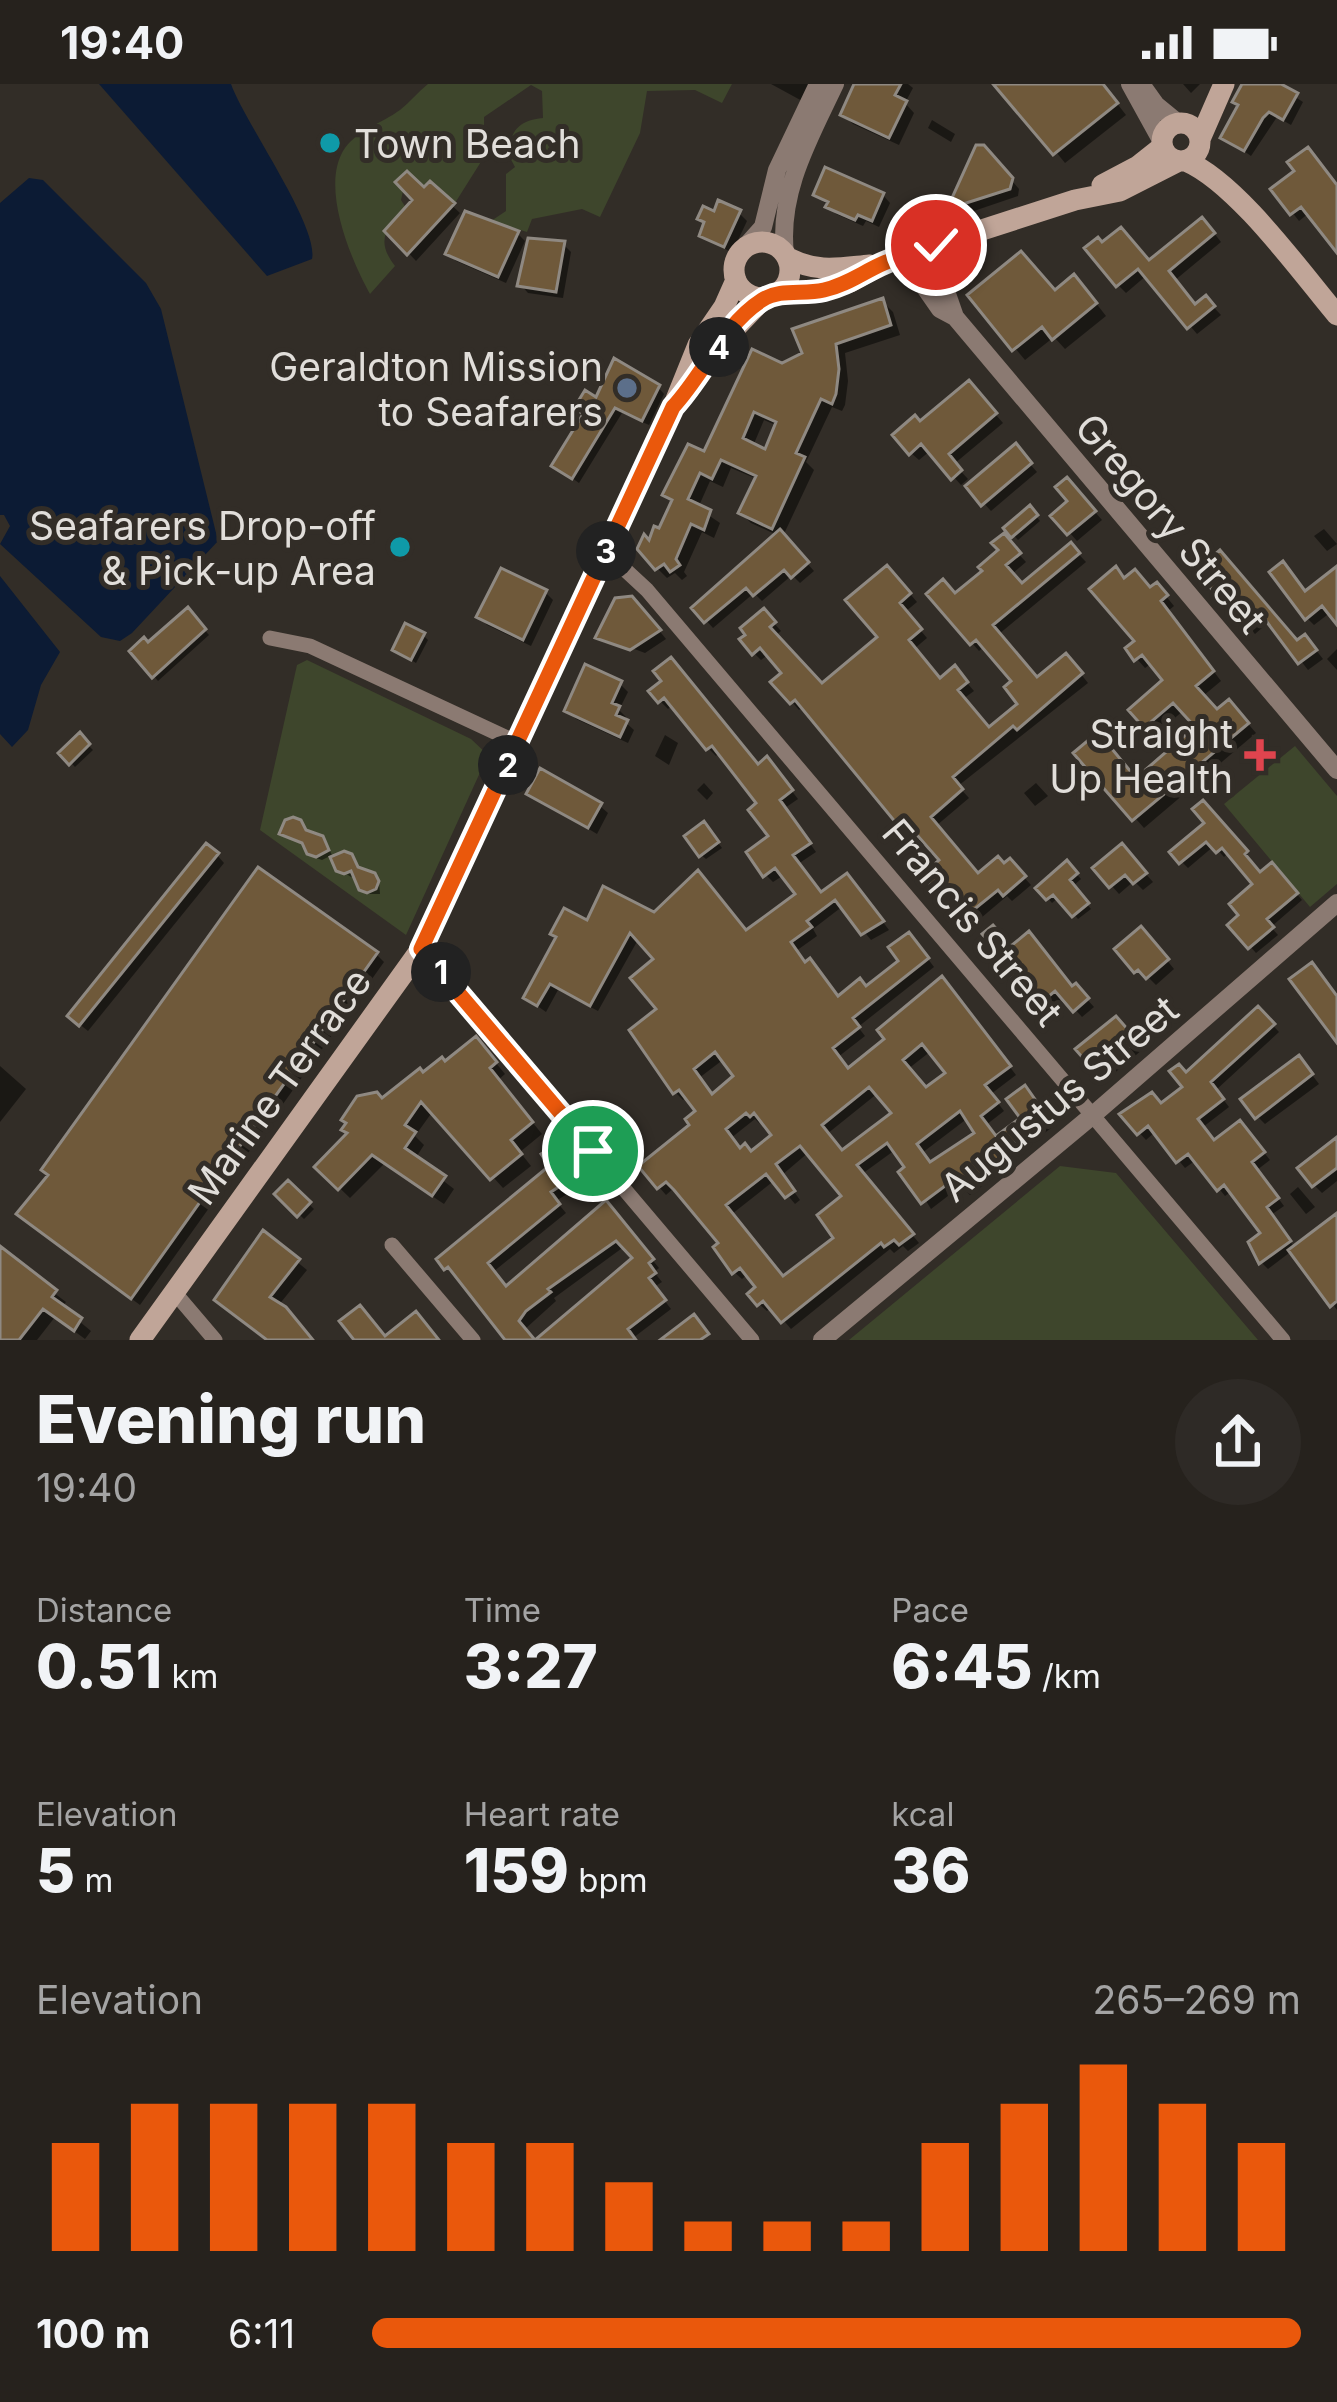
<!DOCTYPE html>
<html lang="en">
<head>
<meta charset="utf-8">
<style>
  body { margin:0; font-family:Inter,sans-serif; background:#2e2a26; color:#f1f3f6; height:100vh; display:flex; flex-direction:column; font-size:45px; white-space:nowrap }
  * { box-sizing:border-box; margin:0 }
  p { font-size:39px; color:#a4a4a4 }
  .icon { flex:none; width:66px; height:66px; fill:none; stroke:currentColor; stroke-width:2; stroke-linecap:round; stroke-linejoin:round }
  .map { position:relative; height:1256px; overflow:hidden }
  .sheet { display:flex; flex-direction:column; background:#26221d; flex:1 }
  .sheet>* { flex:none }
  .pin { position:absolute; display:grid; place-items:center; width:102px; height:102px; color:#fff; margin:-51px; border:6px solid #fff; border-radius:50%; box-shadow:0 3px 12px #0007 }
  .km { position:absolute; width:60px; height:60px; margin:-30px; border-radius:50%; background:#222; color:#fff; font-size:33px; line-height:60px; text-align:center }
  .round { display:grid; place-items:center; flex:none; width:126px; height:126px; border-radius:63px; background:#2e2a26 }
  .head { display:flex; align-items:center; justify-content:space-between; height:204px; padding:0 36px }
  h1 { font-size:66px; font-weight:800; line-height:90px }
  .metrics { display:grid; grid-template-columns:repeat(3,1fr); gap:18px; height:204px; padding:12px 36px }
  .metrics div { display:grid; align-content:center }
  .metrics b { font-size:60px; font-weight:800 }
  .metrics small { font-size:33px; font-weight:400 }
  .metrics p { font-size:33px }
  .chart { height:336px; padding:24px 36px }
  .chart p { display:flex; justify-content:space-between }
  .chart svg { width:100%; height:216px; margin-top:12px; stroke:#ea580c; stroke-width:6 }
  ul { padding:0 36px; list-style:none; font-size:39px }
  li { display:grid; grid-template-columns:192px 144px 1fr; align-items:center; height:90px }
  li i { height:30px; border-radius:15px; background:#ea580c }
  .status { display:flex; justify-content:space-between; align-items:center; height:84px; padding:0 60px; background:#26221d; direction:ltr }
  .status svg { height:33px; fill:currentColor }
  .map>svg:first-child { display:block }
  .green { fill:#3e462c }
  .water { fill:#0c1b34 }
  .shadow { fill:#0007; fill-rule:evenodd }
  .building { fill:#6f593a; stroke:#8f8982; stroke-width:3; fill-rule:evenodd }
  .lines { fill:none; stroke-linecap:round; stroke-linejoin:round }
  .minor { stroke:#8b7a72; stroke-width:15 }
  .tertiary { stroke:#8b7a72; stroke-width:18 }
  .secondary { stroke:#c0a598; stroke-width:21 }
  .route-casing { stroke:#fff; stroke-width:24 }
  .route { stroke:#ea580c; stroke-width:15 }
  .culture-dot { fill:#0f9aa8; stroke:#322d27; stroke-width:4.5 }
  .service-dot { fill:#5c6f8a; stroke:#322d27; stroke-width:4.5 }
  .health-dot { fill:#e0444e; stroke:#322d27; stroke-width:4.5 }
  .labels { text-anchor:middle; dominant-baseline:central; stroke-width:10; stroke-linejoin:round; paint-order:stroke }
  .poi-label { font-size:39px; fill:#e1deda; stroke:#322d27; text-anchor:end }
  .street-label { font-size:39px; fill:#e1deda; stroke:#322d27 }
</style>
</head>
<body>
<div class="status"><b>19:40</b><svg viewBox="0 0 49 12"><path d="M0 12V9h3v3zM5 12V6h3v6zM10 12V3h3v9zM15 12V0h3v12zM26 1h20v11H26zM47 4h2v5h-2z"/></svg></div>
<div class="map">
<svg width="1337" height="1256" viewBox="0 0 1337 1256">
  <rect width="100%" height="100%" fill="#322d27"/>
  <path class="green" d="M428,0H732L722,19L695,6L647,7L640,49L600,133L582,125L532,135L527,148L491,137L506,127V90L515,83L507,68C513,45 518,37 543,34L542,7L531,1L484,33V73L455,119L431,98L424,103L408,88L395,98L403,107L401,116L406,124C386,144 375,156 395,182L370,210C351,176 319,101 345,64C358,46 382,39 400,26C410,18 418,8 428,0Z
    M307,576L471,655L488,671L406,851L260,746L297,581Z
    M1295,662L1337,712V800L1310,823L1224,720Z
    M1060,1082L1116,1089L1258,1256H849Z"/>
  <path class="water" d="M99,0H231C245,39 319,142 312,175L267,192Z
    M29,94L43,96L146,199L161,225L218,457L132,549L120,557L101,553L0,460L10,442L4,431H0V119Z
    M0,492L60,568L41,601L28,646L12,663L0,650Z"/>
  <path class="shadow" d="M771,0H812L804,18Z
    M858,0H908L913,4L905,19L914,29L899,61L853,40L843,31Z
    M1001,0H1102L1126,31L1065,79Z
    M1183,0H1200L1191,9Z
    M1245,0H1275L1303,18L1291,41L1277,33L1251,72L1224,53L1241,22Z
    M932,36L955,50L951,58L928,44Z
    M991,73L1019,105L1018,112L968,129L960,120Z
    M430,101L460,129L416,177L388,147Z
    M1274,105L1337,108V165L1309,129L1299,137Z
    M816,110L883,111L890,119L879,143L866,137L863,142L836,130Z
    M739,129L747,137L732,169L702,151L715,130Z
    M1210,144L1221,158L1174,197L1196,223L1206,215L1221,231L1197,250L1147,191L1126,209L1118,201L1102,162L1150,179Z
    M518,150L525,157L506,199L456,177L448,169Z
    M563,160L571,168L563,214L528,209L521,201Z
    M1085,205L1106,232L1065,265L1054,253L1025,276L971,211Z
    M883,218L893,228L900,251L845,269L848,297L845,321L842,327L832,323L806,378L814,386L783,452L814,487L800,499L792,491L762,517L754,509L713,544L695,524L777,451L751,439L741,429L757,395L731,384L723,403L710,397L698,424L720,439L714,454L702,448L684,488L687,492L682,496L675,489L667,494L657,484L650,460L661,448L674,418L665,410L705,371L782,282ZM764,336L778,342L766,369L753,362Z
    M658,303L664,310L649,341L622,329L579,399L555,382L597,317Z
    M976,308L1003,339L954,380L968,395L961,401L930,367L919,376L911,369L921,341Z
    M1015,363L1037,388L991,427L969,403Z
    M1075,405L1102,436L1077,457L1055,432L1071,418Z
    M1030,425L1040,437L1018,456L1007,444Z
    M1324,445L1337,460L1327,467L1314,452Z
    M1003,453L1026,478L1012,490L1022,503L1071,462L1086,478L999,550L1038,597L1073,580L1088,599L958,702L969,714L936,742L979,793L1010,778L1031,801L1012,817L1007,812L981,834L956,806L947,813L939,806L943,777L926,757L920,762L913,754L804,622L799,626L792,618L785,589L769,570L761,576L754,569L764,528L781,547L775,552L822,603L881,553L895,492L917,518L905,528L927,554L914,565L941,597L962,593L974,607L963,615L990,647L1021,620L1015,598L985,562L979,567L972,559L956,513L986,487L1002,467Z
    M1220,470L1298,560L1312,561L1323,575L1308,586L1270,537L1255,550L1247,542Z
    M214,479L225,490L219,495L208,485Z
    M1337,490V536L1331,528L1314,541L1307,534L1306,510Z
    M1126,497L1165,511L1174,522L1168,527L1221,597L1203,612L1218,629L1238,628L1256,649L1144,744L1078,669L1137,697L1200,644L1184,626L1155,651L1146,642L1166,597L1152,579L1145,584L1137,575L1139,557Z
    M545,508L553,516L531,562L487,541L480,533Z
    M640,523L666,555L645,569L605,554V559L599,553Z
    M188,527L209,551L158,597L133,567L148,561Z
    M423,551L428,556L416,579L395,566Z
    M1337,565V586L1327,575Z
    M665,598L758,683L774,684L798,715L785,724L816,768L798,780L822,811L854,800L889,846L871,856L843,822L813,845L817,852L796,867L806,881L839,915L866,905L903,877L916,859L934,883L858,943L865,952L838,973L849,987L950,904L1016,991L991,1010L1004,1027L986,1041L997,1055L1024,1035L1033,1013L1054,1042L1010,1074L1017,1083L1005,1092L1001,1088L970,1111L961,1102L931,1125L895,1066L862,1090L919,1159L908,1167L903,1162L894,1169L890,1165L791,1245L772,1223L767,1227L759,1220V1204L748,1190L742,1195L734,1188L723,1160L675,1103L666,1111L659,1103L700,1028L688,1012L683,1016L675,1008L661,926L657,875L639,854L598,927L558,906L546,928L526,914L589,840L654,831L747,849L799,811L784,791L773,798L766,791L773,753L760,720L720,668L716,672L708,664L673,620L668,625L660,617ZM931,967L949,990L926,1006L908,985ZM724,975L737,992L713,1013L699,994ZM878,1009L895,1029L843,1069L827,1050ZM968,1034L978,1050L931,1081L922,1069ZM755,1035L759,1039L763,1035L776,1052L752,1070L741,1067L731,1054ZM809,1068L845,1113L838,1154L784,1195L732,1130L775,1096L795,1120L800,1116L782,1091Z
    M620,600L628,608L619,626L626,633L624,637L634,646L628,659L576,635L568,627Z
    M665,651L678,659L669,681L655,672Z
    M80,653L93,666L75,683L62,669Z
    M704,699L713,709L707,716L697,706Z
    M1036,699L1048,712L1035,722L1024,709Z
    M529,709L600,722L608,729L597,750Z
    M1209,726L1251,775L1249,777L1261,792L1272,782L1302,816L1271,843L1278,851L1256,869L1231,841L1242,831L1256,800L1229,768L1224,773L1214,762L1188,784L1173,769L1208,739Z
    M299,738L308,750L327,761L332,771L322,776L316,774L307,761L283,750Z
    M708,746L722,764L706,775L701,771Z
    M217,771L224,779L88,947L78,939Z
    M1129,771L1153,798L1143,806L1134,797L1119,810L1096,784Z
    M350,773L360,786L379,797L380,810H367L356,791L351,793L339,785Z
    M1067,780L1081,795L1072,803L1091,825L1078,835L1059,813L1052,819L1039,804Z
    M1149,854L1174,885L1156,901L1147,892L1144,895L1118,865Z
    M1011,866L1073,906L1076,903L1094,923L1082,933L1064,913L1047,927L999,876Z
    M376,870L384,878L140,1221L28,1138Z
    M1258,926L1279,948L1216,1006L1229,1023L1203,1043L1215,1059L1246,1046L1270,1076L1257,1086L1284,1122L1271,1131L1295,1164L1337,1133V1226L1293,1166L1268,1185L1262,1179L1252,1159L1264,1150L1232,1107L1225,1112L1196,1076L1185,1084L1155,1048L1146,1056L1123,1031L1161,1023L1186,1004L1187,992Z
    M1123,943L1142,966L1106,996L1099,988Z
    M486,967L505,990L498,996L542,1050L520,1068L531,1082L503,1104L433,1027L415,1052L424,1061L415,1075L454,1105L444,1120L384,1080L350,1114L318,1083L382,1018L445,981Z
    M0,982L26,1005L0,1038Z
    M1306,983L1319,1000L1265,1040L1258,1033Z
    M1337,1057V1097L1322,1109L1314,1101Z
    M563,1060L589,1096L556,1117L566,1129L493,1188L507,1205L613,1128L659,1184L654,1188L662,1198L654,1203L671,1225L633,1254L540,1256L636,1174L625,1162L554,1214L556,1217L524,1246L449,1187L545,1090Z
    M288,1100L314,1125L304,1135L278,1110Z
    M1298,1103L1315,1123L1306,1130L1290,1110Z
    M263,1150L307,1186L278,1222L270,1256Z
    M0,1168L66,1218L62,1223L91,1247L85,1255L55,1233L37,1256H0Z"/>
  <path class="building" d="M854,0H901L895,11L907,17L889,54L840,31Z
    M993,0H1103L1118,19L1053,71Z
    M1242,0H1281L1298,9L1283,36L1269,28L1263,34L1244,67L1220,54L1238,21L1232,18Z
    M976,61H984L1013,94L1010,105L957,122L952,114Z
    M1308,63L1337,101V169L1301,123L1290,131L1270,105L1294,87L1287,78Z
    M825,83L884,109L872,137L858,131L855,136L825,123L828,118L813,111Z
    M407,87L424,103L430,97L455,119L407,171L384,147L412,116L395,98Z
    M718,116L741,126L724,163L699,152L704,138L697,135L703,122L714,127Z
    M465,127L519,147L498,193L445,170Z
    M1202,133L1215,149L1169,187L1195,220L1206,211L1215,222L1187,245L1138,185L1116,203L1084,164L1098,153L1102,158L1121,143L1149,176Z
    M528,154L565,157L556,208L517,202Z
    M1021,167L1055,206L1074,190L1097,219L1052,256L1042,243L1012,267L967,211Z
    M883,214L891,241L836,260L839,285L836,310L832,320L821,315L796,369L805,373L772,445L738,429L756,392L721,376L712,395L700,389L688,415L711,426L704,446L691,440L676,475L680,481L670,488L664,480L655,486L637,465L644,450L649,456L654,442L659,444L672,416L662,411L688,360L704,367L752,265L782,279L802,269L792,245ZM754,328L776,338L765,365L743,354Z
    M614,274L660,301L642,337L615,324L572,395L551,382L583,330L574,324L585,306L596,313Z
    M969,296L997,329L949,370L962,386L951,396L921,360L909,371L892,351L915,331L920,337Z
    M1016,359L1032,379L981,422L965,402Z
    M1067,393L1096,427L1067,451L1050,432L1067,417L1055,403Z
    M1030,421L1038,431L1011,454L1003,444Z
    M780,445L809,478L791,494L784,486L753,512L746,504L704,539L691,524Z
    M1004,449L1021,469L1006,481L1022,499L1071,458L1080,469L993,541L1037,593L1066,569L1083,589L1017,646L1013,642L953,693L963,705L931,733L978,789L998,772L1004,779L1010,774L1026,792L1003,812L998,806L971,828L947,800L937,808L922,791L939,776L917,751L910,756L795,616L790,620L770,598L781,589L760,564L752,571L739,555L745,551L740,544L764,524L776,538L770,543L822,599L877,553L845,516L887,481L911,509L900,519L922,545L909,556L940,594L955,581L968,598L958,606L989,643L1017,620L1004,603L1011,597L976,556L970,561L926,510L943,495L955,509L982,487L978,483L998,466L991,459Z
    M1220,466L1297,556L1305,550L1317,566L1298,580L1261,530L1245,544L1196,487Z
    M1283,477L1305,507L1337,482V541L1322,522L1305,536L1269,488Z
    M1116,482L1124,494L1135,485L1150,503L1157,498L1168,511L1161,517L1214,587L1196,602L1217,625L1229,615L1249,639L1132,737L1073,669L1098,648L1136,694L1195,643L1173,619L1144,644L1128,626L1162,596L1142,571L1134,577L1125,564L1134,557L1089,505Z
    M501,484L547,506L523,556L476,533Z
    M632,512L661,546L630,566L595,554L615,514Z
    M188,523L206,545L152,594L129,567L144,553L148,558Z
    M405,539L425,549L411,576L392,566Z
    M671,573L758,680L767,672L793,706L780,716L811,759L793,771L821,808L847,789L884,837L861,851L835,816L807,837L812,843L791,858L805,878L810,874L838,912L860,894L866,902L898,877L888,863L909,848L929,874L853,934L860,943L833,964L848,984L884,955L877,946L942,892L1011,982L985,1001L999,1018L981,1032L996,1052L1020,1034L1006,1015L1025,1001L1048,1034L1005,1065L1012,1074L995,1086L992,1082L960,1105L953,1096L921,1120L898,1088L904,1083L887,1059L857,1081L914,1150L899,1161L894,1156L884,1163L881,1159L781,1239L763,1217L757,1222L747,1210L755,1203L740,1184L732,1190L713,1163L718,1159L674,1106L666,1098L657,1105L638,1082L689,1041L685,1035L695,1027L679,1006L673,1010L629,946L656,925L630,894L653,875L630,849L590,922L550,900L537,922L523,914L556,853L550,850L564,824L587,836L603,802L654,828L698,786L746,846L795,810L775,784L763,793L746,768L768,752L748,726L756,719L712,662L706,666L664,614L658,619L648,607L661,597L653,587ZM922,960L945,989L926,1003L903,976ZM715,968L733,992L712,1010L694,985ZM869,1003L891,1029L842,1066L822,1041ZM960,1027L974,1049L930,1078L917,1060ZM746,1029L750,1033L754,1029L771,1051L751,1067L745,1059L740,1064L726,1045ZM800,1062L841,1112L817,1131L833,1154L783,1192L726,1121L766,1090L785,1114L795,1107L776,1080Z
    M585,580L622,597L612,619L620,622L616,631L628,636L620,653L564,627Z
    M80,648L90,660L69,681L58,669Z
    M540,684L602,719L588,744L526,710Z
    M1203,716L1248,767L1245,770L1260,788L1272,778L1298,809L1267,835L1274,843L1248,865L1227,841L1238,831L1229,820L1252,800L1222,764L1216,769L1206,758L1179,780L1169,768L1204,739L1192,725Z
    M293,733L301,736L306,746L323,752L329,766L316,773L307,770L302,759L279,750L285,736Z
    M704,737L719,758L699,773L684,752Z
    M206,759L219,769L79,942L67,932Z
    M1122,759L1147,789L1133,800L1125,791L1109,804L1092,784Z
    M344,767L352,770L358,783L375,789L379,797L376,805L367,809L359,806L351,787L344,790L336,787L330,773Z
    M1067,776L1078,789L1070,796L1089,819L1072,833L1053,811L1046,816L1035,804Z
    M258,783L378,868L131,1215L16,1130L48,1091L41,1086Z
    M993,841L1011,862L1029,847L1072,902L1076,899L1089,914L1073,928L1055,907L1037,922L995,876L1000,871L982,850Z
    M1141,842L1169,875L1146,895L1138,886L1134,889L1114,865Z
    M1312,878L1337,912V959L1289,895Z
    M1258,922L1275,940L1211,998L1224,1015L1198,1035L1214,1056L1240,1036L1265,1068L1252,1078L1279,1114L1267,1123L1291,1157L1259,1180L1248,1158L1260,1149L1224,1101L1217,1107L1188,1070L1176,1079L1148,1042L1137,1051L1119,1030L1152,1008L1161,1019L1182,1003L1169,987L1179,980L1186,988Z
    M1116,932L1137,956L1097,990L1075,965Z
    M476,952L497,978L490,984L533,1038L511,1056L522,1070L490,1096L421,1018L405,1041L416,1048L405,1064L446,1092L432,1112L372,1071L338,1106L314,1083L347,1049L341,1046L346,1039L341,1036L357,1012L377,1008L382,1014L420,984L423,988L442,973L445,977Z
    M1299,971L1313,990L1255,1035L1240,1015Z
    M1337,1053V1084L1312,1103L1297,1084Z
    M563,1056L583,1087L551,1108L560,1120L488,1179L506,1202L606,1116L654,1175L649,1179L656,1189L649,1194L666,1216L628,1245L636,1256H535L632,1174L616,1157L548,1205L551,1208L526,1227L519,1237L535,1256H505L448,1183L444,1186L436,1175L543,1087L549,1082L541,1070Z
    M288,1096L311,1118L297,1133L274,1110Z
    M1337,1129V1217L1330,1223L1288,1166Z
    M263,1146L300,1175L270,1213L286,1223L313,1256H267L214,1216Z
    M0,1162L57,1206L52,1213L82,1234L74,1247L43,1225L19,1256H0Z
    M360,1221L385,1252L416,1227L439,1256H354L339,1237Z
    M694,1230L709,1250L700,1256H660Z"/>
  <g class="lines">
    <path class="minor" d="M606,468L647,506L1283,1256
      M270,554L310,562L518,659
      M421,865L752,1256
      M392,1161L473,1256
      M175,1209L215,1256"/>
    <path class="tertiary" d="M1130,0L1162,58
      M1141,0L1156,21L1178,39
      M936,161L939,187L955,233
      M746,162L763,143L777,86L818,0
      M785,170C778,108 809,55 835,0
      M903,172L940,225L955,233L1337,686
      M822,1256L1093,1031L1337,819"/>
    <path class="secondary" d="M1162 58a19 19 0 1 1 38 0a19 19 0 1 1-38 0Z
      M1200,55L1224,0
      M1186,77C1237,99 1300,187 1337,231
      M1102,101L1138,82L1162,63
      M734 186a28 28 0 1 1 56 0a28 28 0 1 1-56 0Z
      M788,174C818,189 838,184 870,181
      M780,208L822,207L850,198L882,180L923,165L1075,116L1120,107L1179,77
      M686,309L722,258L764,214
      M140,1256L421,865L673,323L698,261L724,223L736,196"/>
  </g>
  <g class="lines">
    <defs>
      <path id="route" d="M593,1067L421,865L673,323C704,290 723,241 762,216C781,204 803,211 824,206C847,201 863,188 884,179C900,172 919,167 936,161"/>
    </defs>
    <use href="#route" class="route-casing"/>
    <use href="#route" class="route"/>
  </g>
  <g class="culture-dot">
    <circle cx="330" cy="59" r="12"/>
    <circle cx="400" cy="463" r="12"/>
  </g>
  <circle class="service-dot" cx="627" cy="304" r="12"/>
  <path class="health-dot" d="M1254 653h12v12h12v12h-12v12h-12v-12h-12v-12h12z"/>
  <g class="labels">
    <g class="poi-label">
      <text x="354" y="59" text-anchor="start">Town Beach</text>
      <text x="603" y="282">Geraldton Mission<tspan x="603" dy="45">to Seafarers</tspan></text>
      <text x="376" y="441">Seafarers Drop-off<tspan x="376" dy="45">&amp; Pick-up Area</tspan></text>
      <text x="1233" y="649">Straight<tspan x="1233" dy="45">Up Health</tspan></text>
    </g>
    <g class="street-label">
      <text transform="translate(1171 439) rotate(50)">Gregory Street</text>
      <text transform="translate(973 838) rotate(50)">Francis Street</text>
      <text transform="translate(279 1002) rotate(-54)">Marine Terrace</text>
      <text transform="translate(1059 1014) rotate(-40)">Augustus Street</text>
    </g>
  </g>
</svg>
<div class="pin" style="left:593px;top:1067px;background:#1e9e55"><svg class="icon" aria-label="arrive" viewBox="0 0 24 24"><path d="M6 21V4h12l-3 4 3 4H6"/></svg></div>
<div class="pin" style="left:936px;top:161px;background:#d93025"><svg class="icon" aria-label="check" viewBox="0 0 24 24"><path d="M5 12l5 5 9-10"/></svg></div>
<b class="km" style="left:441px;top:888px">1</b>
<b class="km" style="left:508px;top:681px">2</b>
<b class="km" style="left:606px;top:467px">3</b>
<b class="km" style="left:719px;top:263px">4</b>
</div>
<section class="sheet">
<div class="head"><div><h1>Evening run</h1><p>19:40</p></div><a class="round"><svg class="icon" aria-label="share" viewBox="0 0 24 24"><path d="M12 15V3M7 8l5-5 5 5M5 13v7h14v-7"/></svg></a></div>
<div class="metrics">
<div><p>Distance</p><b>0.51<small> km</small></b></div>
<div><p>Time</p><b>3:27</b></div>
<div><p>Pace</p><b>6:45<small> /km</small></b></div>
</div>
<div class="metrics">
<div><p>Elevation</p><b>5<small> m</small></b></div>
<div><p>Heart rate</p><b>159<small> bpm</small></b></div>
<div><p>kcal</p><b>36</b></div>
</div>
<div class="chart"><p><span>Elevation</span>265–269 m</p>
<svg viewBox="0 0 160 44" preserveAspectRatio="none"><path d="M5 44V22M15 44V14M25 44V14M35 44V14M45 44V14M55 44V22M65 44V22M75 44V30M85 44V38M95 44V38M105 44V38M115 44V22M125 44V14M135 44V6M145 44V14M155 44V22"/></svg>
</div>
<ul>
<li><b>100 m</b>6:11<i style="width:100%"></i></li>
</ul>
</section>
</body>
</html>
